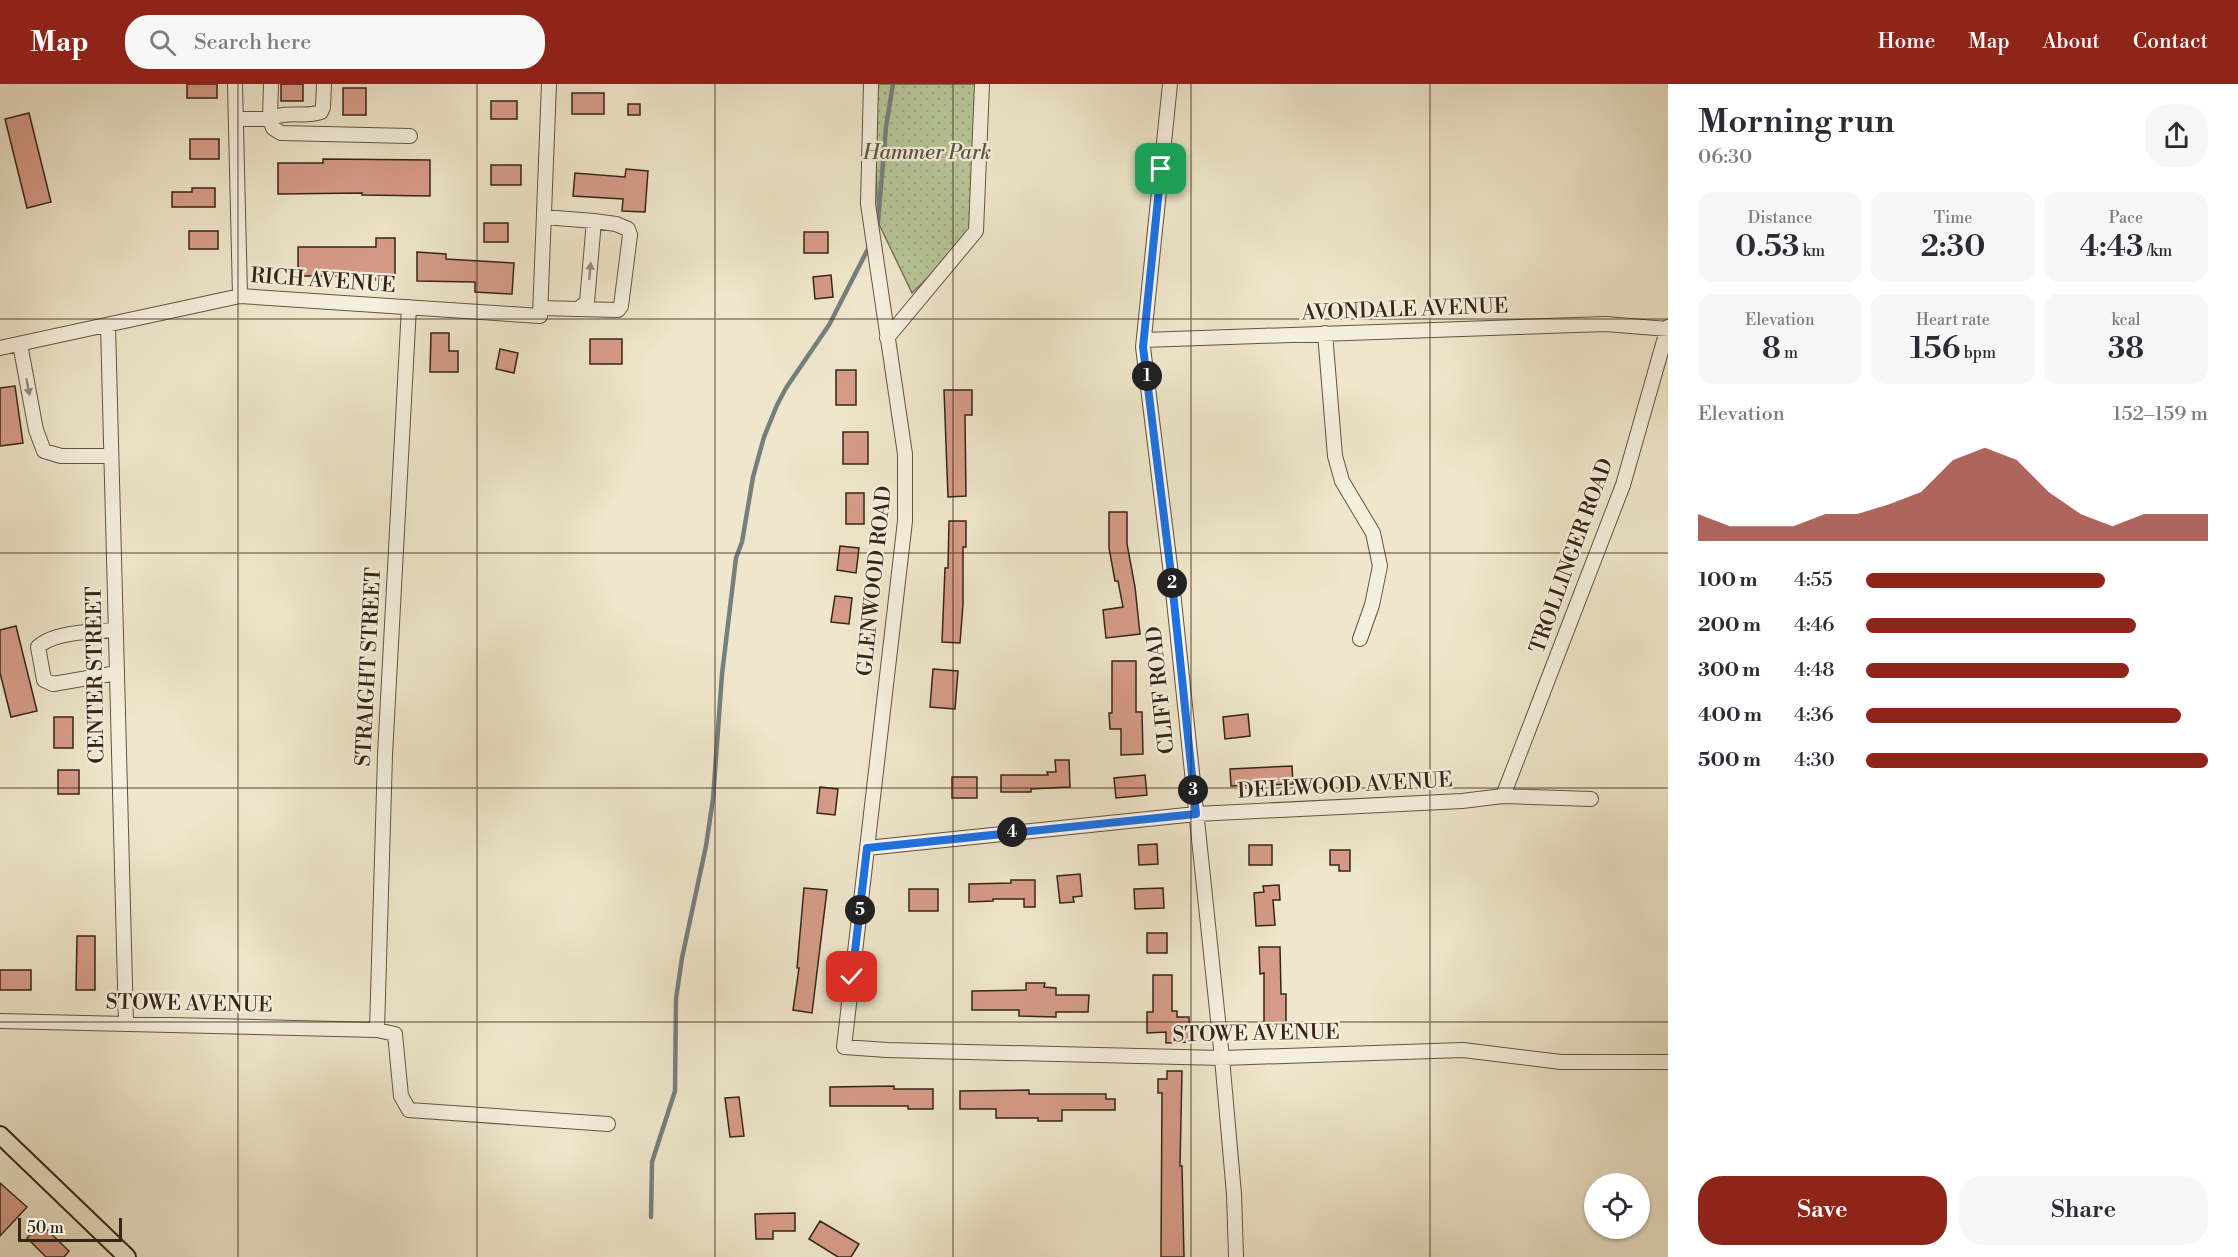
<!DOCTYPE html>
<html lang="en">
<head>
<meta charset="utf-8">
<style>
  body { margin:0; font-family:"Libre Bodoni",serif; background:#f7f7f7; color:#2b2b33; height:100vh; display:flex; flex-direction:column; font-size:22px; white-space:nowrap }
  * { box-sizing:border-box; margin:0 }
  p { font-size:20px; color:#7c7c81 }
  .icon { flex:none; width:33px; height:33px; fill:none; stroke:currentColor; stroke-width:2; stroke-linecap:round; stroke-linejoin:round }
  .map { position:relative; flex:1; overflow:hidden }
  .details { display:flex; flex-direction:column; background:#fff; width:570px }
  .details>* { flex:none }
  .tools { position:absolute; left:1584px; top:1089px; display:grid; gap:12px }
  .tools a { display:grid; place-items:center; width:66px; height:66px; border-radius:50%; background:#fff; box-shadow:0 2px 4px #0004; font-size:30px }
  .scale { position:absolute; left:18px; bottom:15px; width:104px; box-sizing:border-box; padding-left:6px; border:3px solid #362417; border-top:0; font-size:16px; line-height:21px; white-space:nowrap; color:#362417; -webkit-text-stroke:4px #f5efdd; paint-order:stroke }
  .pin { position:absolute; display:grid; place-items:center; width:51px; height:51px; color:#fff; margin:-26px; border-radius:12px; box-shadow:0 3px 9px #0006 }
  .km { position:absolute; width:30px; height:30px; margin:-15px; border-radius:50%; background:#222; color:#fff; font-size:16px; line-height:30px; text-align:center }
  .round { display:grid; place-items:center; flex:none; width:63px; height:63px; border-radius:24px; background:#f7f7f7 }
  .overview { display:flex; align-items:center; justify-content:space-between; height:102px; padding:0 30px }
  h1 { font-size:33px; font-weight:600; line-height:45px }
  .stats { display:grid; grid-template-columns:repeat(3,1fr); gap:9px; height:102px; padding:6px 30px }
  .stats div { display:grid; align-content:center; border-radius:15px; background:#f7f7f7; text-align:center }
  .stats b { font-size:30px; font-weight:600 }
  .stats small { font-size:16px; font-weight:400 }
  .stats p { font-size:16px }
  .chart { height:168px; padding:12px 30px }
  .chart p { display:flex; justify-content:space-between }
  .chart svg { width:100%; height:108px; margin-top:6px; fill:#8f2418; opacity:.7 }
  .button { display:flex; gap:12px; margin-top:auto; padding:12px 30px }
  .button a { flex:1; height:69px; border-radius:24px; background:#8f2418; color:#fff; font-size:24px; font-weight:600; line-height:69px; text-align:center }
  .button a+a { background:#f7f7f7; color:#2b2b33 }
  ul { padding:0 30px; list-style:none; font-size:20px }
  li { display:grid; grid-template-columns:96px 72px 1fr; align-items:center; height:45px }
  li i { height:15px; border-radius:8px; background:#8f2418 }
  header { display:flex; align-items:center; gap:36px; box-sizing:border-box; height:84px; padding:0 30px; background:#8f2418; color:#fff }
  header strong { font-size:28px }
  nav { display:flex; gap:33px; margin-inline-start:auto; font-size:21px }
  .search { width:420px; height:54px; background:#f7f7f7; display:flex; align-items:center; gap:15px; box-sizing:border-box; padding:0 21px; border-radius:24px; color:#7c7c81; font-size:22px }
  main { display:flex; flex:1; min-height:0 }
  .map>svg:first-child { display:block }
  .grass { fill:url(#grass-dots); stroke:#767458; stroke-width:1.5 }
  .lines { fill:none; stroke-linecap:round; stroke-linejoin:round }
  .stream { stroke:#767f7e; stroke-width:4.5 }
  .building { fill:#d69b88; stroke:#362417; stroke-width:1.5 }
  .minor-casing { stroke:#645444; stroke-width:16 }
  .major-casing { stroke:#362417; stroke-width:20 }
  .minor { stroke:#f5efdd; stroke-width:14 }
  .major { stroke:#efe6cb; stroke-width:16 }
  .oneway { fill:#968a7a }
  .route-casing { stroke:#fff; stroke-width:12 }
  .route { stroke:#1a73e8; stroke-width:8 }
  .grid { fill:none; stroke:#362417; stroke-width:1.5; stroke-opacity:0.55 }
  .labels { text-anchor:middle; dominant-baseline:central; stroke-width:4.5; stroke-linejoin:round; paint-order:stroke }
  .park-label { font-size:21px; font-style:italic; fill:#5d543e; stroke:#f5efdd }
  .street-label { font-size:21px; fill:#362417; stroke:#f5efdd }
</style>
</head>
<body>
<header>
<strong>Map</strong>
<div class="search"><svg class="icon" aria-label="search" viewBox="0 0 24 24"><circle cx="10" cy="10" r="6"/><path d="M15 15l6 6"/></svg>Search here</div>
<nav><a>Home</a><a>Map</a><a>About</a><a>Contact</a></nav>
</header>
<main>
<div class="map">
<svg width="1668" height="1173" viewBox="0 0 1668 1173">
  <defs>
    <pattern id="grass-dots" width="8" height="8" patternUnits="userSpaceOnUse" patternTransform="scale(1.5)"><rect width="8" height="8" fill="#b7c598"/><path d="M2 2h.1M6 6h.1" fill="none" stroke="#9ea982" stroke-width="1.8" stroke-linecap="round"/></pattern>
  </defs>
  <rect width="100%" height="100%" fill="#efe6cb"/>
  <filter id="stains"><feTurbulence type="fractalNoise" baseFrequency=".00333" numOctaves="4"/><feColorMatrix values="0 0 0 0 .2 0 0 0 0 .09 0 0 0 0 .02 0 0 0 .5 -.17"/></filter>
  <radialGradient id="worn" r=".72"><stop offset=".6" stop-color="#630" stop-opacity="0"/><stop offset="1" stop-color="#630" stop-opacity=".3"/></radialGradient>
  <path class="grass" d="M873,0H982L976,147L912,209L878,138Z"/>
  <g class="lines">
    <path class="stream" d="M876,145L878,138L886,43L893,0
      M651,1133L652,1078L675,1007L676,915L682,874L706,762L713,715L722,590L736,474L742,458L753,393L764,353L777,321L786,304L829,241L870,161"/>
  </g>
  <path class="building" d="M187,0H217V14H187Z
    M281,0H303V17H281Z
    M343,4H366V31H343Z
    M572,9H604V30H572Z
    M491,17H517V35H491Z
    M628,20H640V31H628Z
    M29,29L51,118L27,124L5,35Z
    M190,55H219V75H190Z
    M323,75L430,76V112L362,111V109L278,110V79H323Z
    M491,81H521V101H491Z
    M626,85L648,87L645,128L622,127L623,115L573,112L575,89L625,93Z
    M192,104H215V123H172V108H192Z
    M484,139H508V158H484Z
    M189,147H218V165H189Z
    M804,148H828V169H804Z
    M376,154H395V196H376V192H298V163H376Z
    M417,168L446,170V175L514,179L512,210L475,208V198L417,197Z
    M831,191L833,213L815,215L813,193Z
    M431,249H449V267H458V288H430Z
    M590,255H622V280H590Z
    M500,265L518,269L514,289L496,285Z
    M836,286H856V321H836Z
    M15,302L23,359L0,362V304Z
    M944,306H972V331H965L966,412L948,413Z
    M843,348H868V380H843Z
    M846,409H864V440H846Z
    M1109,428H1127V460L1135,503L1140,550L1106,554L1103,526L1123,523L1118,497H1115L1109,464Z
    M949,437H966V463H963V520L960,559L942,558L945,484H948Z
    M840,462L859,464L856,489L837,486Z
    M835,512L852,514L849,540L831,538Z
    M16,542L37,627L11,633L0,589V546Z
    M1112,577H1136V628H1142L1143,670L1121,671V645H1110L1109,629H1112Z
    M933,585L958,587L955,625L930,623Z
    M1248,630L1250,652L1225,655L1223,633Z
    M54,633H73V664H54Z
    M1055,676H1069L1070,703L1031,705V708H1001V691H1048L1047,688H1056Z
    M1292,682L1293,700L1231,702L1230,685Z
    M58,686H79V710H58Z
    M1145,691L1147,711L1116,714L1114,694Z
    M952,693H977V714H952Z
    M820,703L838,705L835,731L817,729Z
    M1157,760L1158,780L1139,781L1138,761Z
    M1249,761H1272V781H1249Z
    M1330,766H1350V787H1339V781H1330Z
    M1080,790L1082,812L1073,813L1074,818L1060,819L1057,792Z
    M1011,796H1035V823H1024V815H993V817L969,818V800L1011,799Z
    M1279,801L1280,816H1273L1275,841L1256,842L1254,809L1264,808L1263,802Z
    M804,804L827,806L812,929L793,926L799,884H797Z
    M1163,804L1164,824L1135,825L1134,805Z
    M909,805H938V827H909Z
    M1147,849H1167V869H1147Z
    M77,852H95V906H76Z
    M1259,863H1280L1281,910H1286V942H1264V889L1260,890Z
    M0,886H31V906H0Z
    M1153,891H1172V927H1177V933H1189L1190,958L1166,959V948L1147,949V928H1153Z
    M1026,899H1045L1044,903L1056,904V911H1089L1088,928H1056V933L1019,932V926H972V907L1026,906Z
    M1167,987H1182L1180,1082H1182L1184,1173H1161L1162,1009H1158V995H1167Z
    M894,1002V1005H933V1025H908V1022H830V1003Z
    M1029,1006V1010H1106V1015H1115V1026H1062V1037H1038V1034H996V1025H960V1007Z
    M739,1013L744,1052L730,1053L725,1014Z
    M0,1099L27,1123L0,1152Z
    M795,1129V1147H773V1155H756L755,1130Z
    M820,1137L859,1160L851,1173H838L809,1155Z
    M41,1140L69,1167L64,1173H46L27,1154Z"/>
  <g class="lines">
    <defs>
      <path id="minor" d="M235,0L240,212
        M871,0L868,120L905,370V437L844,963L887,966L1222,974L1463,966L1561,978H1668
        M1170,0L1143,263L1172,498L1222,974L1234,1110L1236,1173
        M236,35H270L273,44L281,49L410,52
        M270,35C288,26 304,34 321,28L323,23L324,0
        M270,35L271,0
        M541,224L578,225L587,218L594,137L544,133
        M578,225L618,226L621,222L630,151L628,145L616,140L594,137
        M108,241L126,940
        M1325,249L1335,372L1342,397L1373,449L1380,482L1372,521L1360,555
        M887,254L976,147L982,0
        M1144,256L1606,240L1668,245
        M20,260L36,346L44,367L61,372H111
        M0,264L240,212L540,232L549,0
        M116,546C94,547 53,548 38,563L44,596L53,600L117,589
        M1503,712L1623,401L1668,243
        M867,764L1196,730L1462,717L1503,712L1591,715
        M0,937L377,946L395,950L401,1012L409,1026L608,1040
        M377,946L385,671L409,223"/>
      <path id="major" d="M0,1051L127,1173"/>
    </defs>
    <use href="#minor" class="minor-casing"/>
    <use href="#major" class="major-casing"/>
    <use href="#minor" class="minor"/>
    <use href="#major" class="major"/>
  </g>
  <defs><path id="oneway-solid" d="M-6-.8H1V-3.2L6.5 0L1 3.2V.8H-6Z" transform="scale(1.5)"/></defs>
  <g class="oneway">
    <use href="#oneway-solid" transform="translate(590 187) rotate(-85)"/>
    <use href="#oneway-solid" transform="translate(28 303) rotate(79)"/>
  </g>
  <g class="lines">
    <defs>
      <path id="route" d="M852,893L867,764L1196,730L1172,498L1143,263L1161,85"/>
    </defs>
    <use href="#route" class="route-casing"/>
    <use href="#route" class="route"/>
  </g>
  <path class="grid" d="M238,0V1173M477,0V1173M715,0V1173M953,0V1173M1191,0V1173M1430,0V1173M0,235H1668M0,469H1668M0,704H1668M0,938H1668"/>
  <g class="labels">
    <g class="park-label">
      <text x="927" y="69">Hammer Park</text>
    </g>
    <g class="street-label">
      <text transform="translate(323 197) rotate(4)">RICH AVENUE</text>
      <text transform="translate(1405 226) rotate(-2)">AVONDALE AVENUE</text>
      <text transform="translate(1572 472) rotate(-70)">TROLLINGER ROAD</text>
      <text transform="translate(875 497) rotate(-84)">GLENWOOD ROAD</text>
      <text transform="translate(369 583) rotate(-87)">STRAIGHT STREET</text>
      <text transform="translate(96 591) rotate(-91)">CENTER STREET</text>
      <text transform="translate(1161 606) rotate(-96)">CLIFF ROAD</text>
      <text transform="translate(1345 702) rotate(-3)">DELLWOOD AVENUE</text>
      <text transform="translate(189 920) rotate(1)">STOWE AVENUE</text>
      <text transform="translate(1256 950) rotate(-1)">STOWE AVENUE</text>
    </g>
  </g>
  <rect width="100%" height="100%" filter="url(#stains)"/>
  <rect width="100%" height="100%" fill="url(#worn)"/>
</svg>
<div class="tools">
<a><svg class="icon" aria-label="locate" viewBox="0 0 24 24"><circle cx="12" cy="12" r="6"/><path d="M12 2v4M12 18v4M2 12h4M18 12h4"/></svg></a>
</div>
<div class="scale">50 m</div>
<div class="pin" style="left:1161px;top:85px;background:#1e9e55"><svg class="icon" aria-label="arrive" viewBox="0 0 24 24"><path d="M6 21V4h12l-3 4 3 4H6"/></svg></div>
<div class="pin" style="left:852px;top:893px;background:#d93025"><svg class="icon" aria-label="check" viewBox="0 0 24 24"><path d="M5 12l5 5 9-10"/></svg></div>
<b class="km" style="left:1147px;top:292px">1</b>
<b class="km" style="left:1172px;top:499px">2</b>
<b class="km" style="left:1193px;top:706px">3</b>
<b class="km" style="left:1012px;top:748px">4</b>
<b class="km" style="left:860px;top:826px">5</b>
</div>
<section class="details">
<div class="overview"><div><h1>Morning run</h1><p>06:30</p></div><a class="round"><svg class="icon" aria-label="share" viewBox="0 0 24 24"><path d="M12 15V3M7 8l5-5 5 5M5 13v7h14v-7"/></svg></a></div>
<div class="stats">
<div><p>Distance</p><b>0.53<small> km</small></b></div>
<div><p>Time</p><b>2:30</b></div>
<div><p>Pace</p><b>4:43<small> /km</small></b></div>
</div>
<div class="stats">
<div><p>Elevation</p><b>8<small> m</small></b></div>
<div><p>Heart rate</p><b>156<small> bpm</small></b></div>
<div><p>kcal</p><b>38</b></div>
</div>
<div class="chart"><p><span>Elevation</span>152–159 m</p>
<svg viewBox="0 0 160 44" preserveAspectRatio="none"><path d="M0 44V33L10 38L20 38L30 38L40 33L50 33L60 29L70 24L80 11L90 6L100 11L110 24L120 33L130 38L140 33L150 33L160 33V44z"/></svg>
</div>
<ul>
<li><b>100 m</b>4:55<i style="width:70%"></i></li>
<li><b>200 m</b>4:46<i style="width:79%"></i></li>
<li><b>300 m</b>4:48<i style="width:77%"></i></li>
<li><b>400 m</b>4:36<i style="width:92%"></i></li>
<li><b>500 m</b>4:30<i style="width:100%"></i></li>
</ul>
<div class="button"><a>Save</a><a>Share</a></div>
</section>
</main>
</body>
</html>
